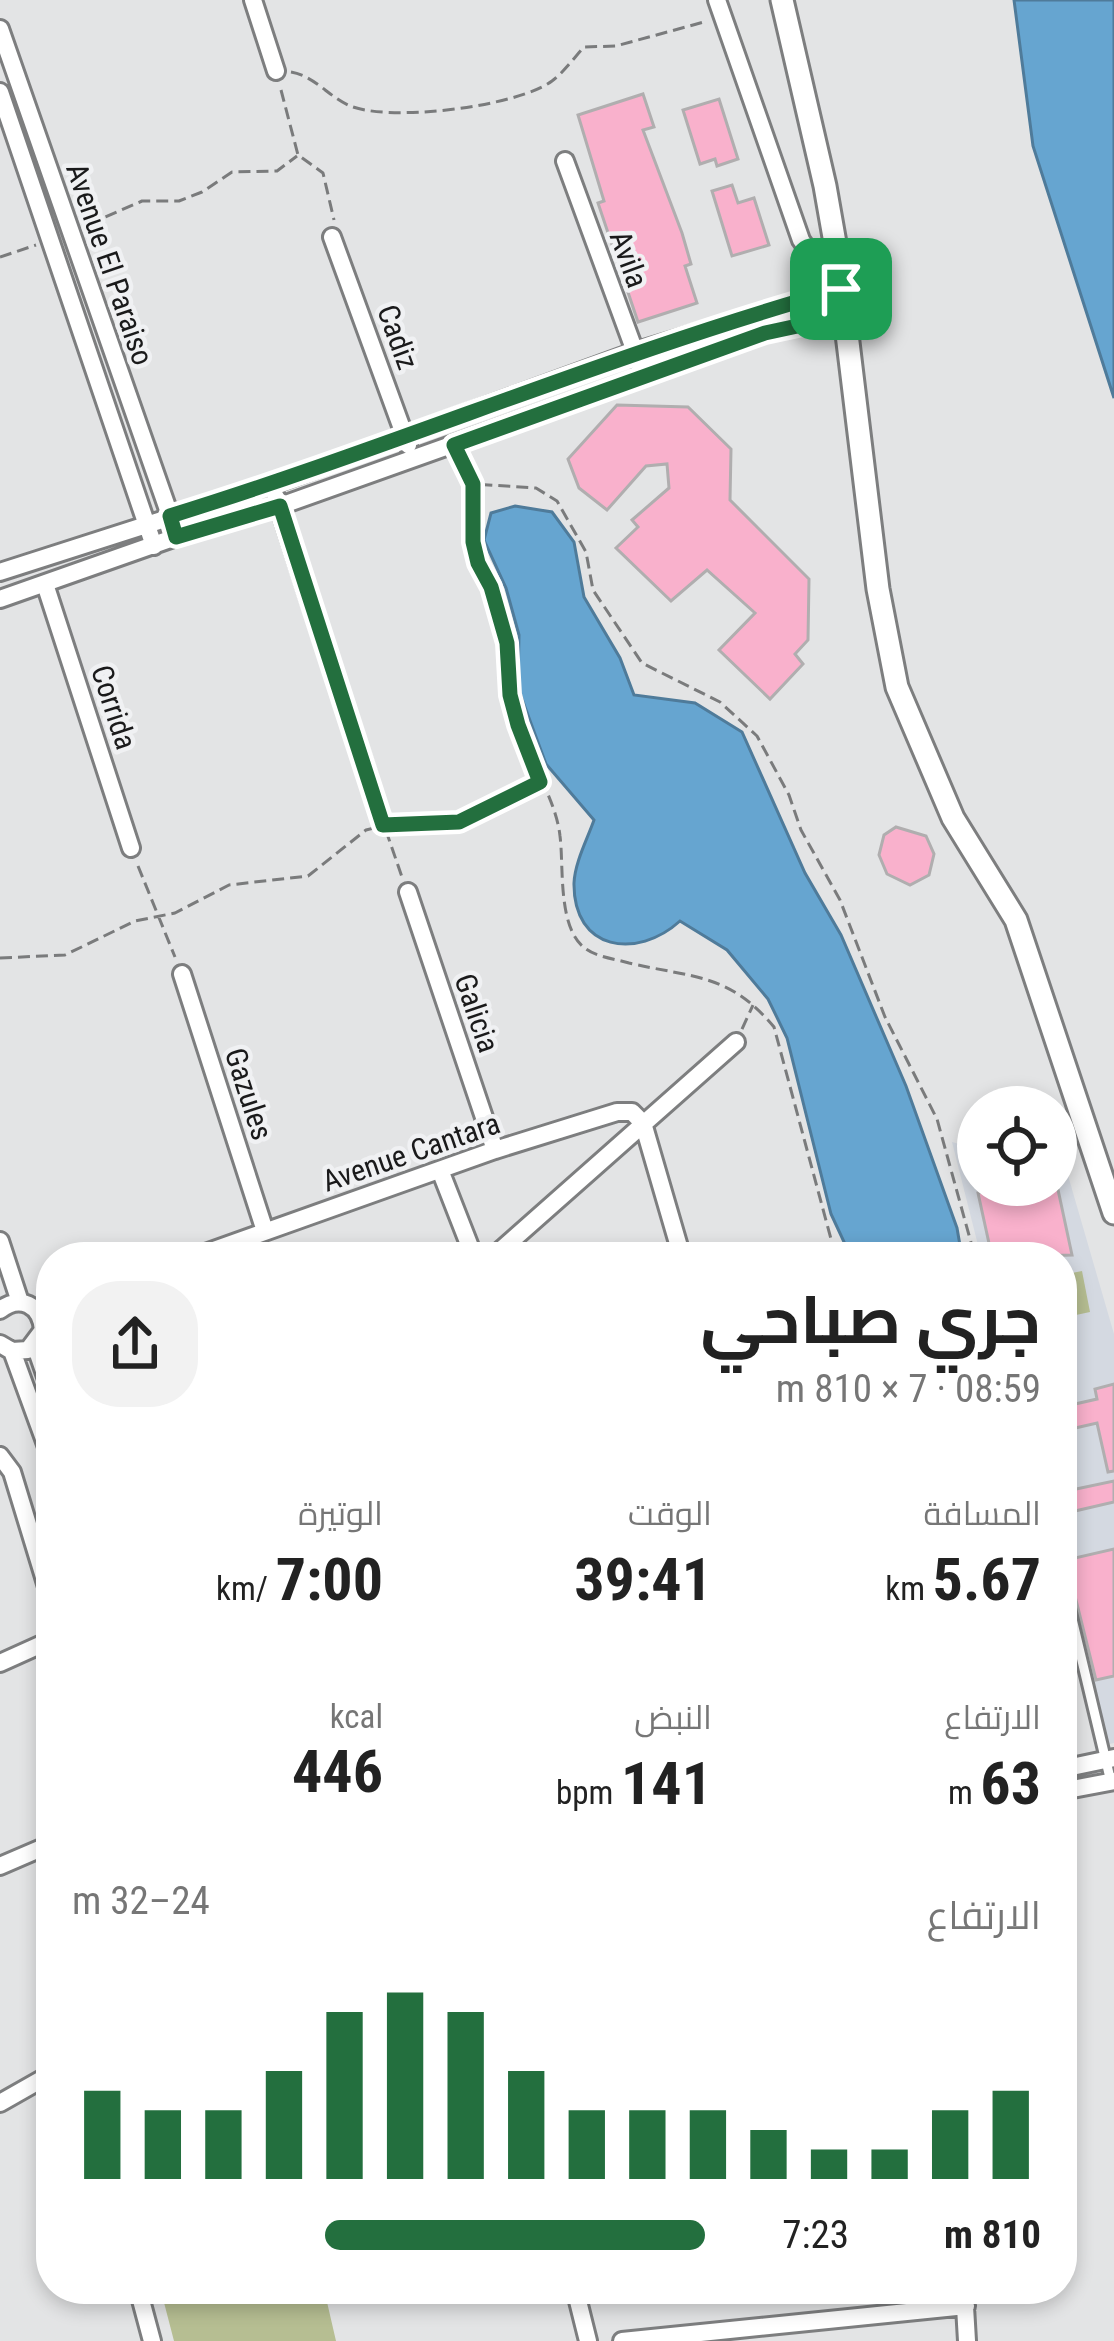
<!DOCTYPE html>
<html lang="ar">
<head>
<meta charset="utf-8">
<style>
  body { margin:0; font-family:"Roboto Condensed",Cairo,sans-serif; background:#f2f2f2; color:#222; direction:rtl; height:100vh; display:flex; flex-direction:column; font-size:45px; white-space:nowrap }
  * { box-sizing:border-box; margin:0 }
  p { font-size:39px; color:#767676 }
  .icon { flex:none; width:66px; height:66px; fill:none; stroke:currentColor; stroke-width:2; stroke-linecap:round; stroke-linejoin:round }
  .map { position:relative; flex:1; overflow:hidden; direction:ltr }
  .details { position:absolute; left:36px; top:1242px; width:1041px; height:1062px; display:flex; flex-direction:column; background:#fff; border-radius:48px; box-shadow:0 6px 18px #0003; direction:rtl }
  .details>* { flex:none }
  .tools { position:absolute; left:957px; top:1086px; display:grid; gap:24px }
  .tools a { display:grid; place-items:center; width:120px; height:120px; border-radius:50%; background:#fff; box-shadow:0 6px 18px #0003; font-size:60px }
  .pin { position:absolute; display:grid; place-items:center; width:102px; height:102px; color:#fff; margin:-51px; border-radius:24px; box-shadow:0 6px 18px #0006 }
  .round { display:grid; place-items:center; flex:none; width:126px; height:126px; border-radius:48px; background:#f2f2f2 }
  .headline { display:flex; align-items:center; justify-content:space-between; height:204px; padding:0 36px }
  h1 { font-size:66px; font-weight:700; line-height:90px }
  .metrics { display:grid; grid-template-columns:repeat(3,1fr); gap:18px; height:204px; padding:12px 36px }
  .metrics div { display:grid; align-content:center }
  .metrics b { font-size:60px; font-weight:700 }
  .metrics small { font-size:33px; font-weight:400 }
  .metrics p { font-size:33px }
  .chart { height:336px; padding:24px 36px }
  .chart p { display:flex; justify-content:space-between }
  .chart svg { width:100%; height:216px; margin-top:12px; stroke:#236f3e; stroke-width:6 }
  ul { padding:0 36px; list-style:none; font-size:39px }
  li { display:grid; grid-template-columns:192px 144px 1fr; align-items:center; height:90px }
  li i { height:30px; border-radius:15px; background:#236f3e }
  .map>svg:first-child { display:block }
  .built { fill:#d4d9e1 }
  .green { fill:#b6be92 }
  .water { fill:#66a5d0; stroke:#4f7b9a; stroke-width:3 }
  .building { fill:#f9b1cc; stroke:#b0aeaf; stroke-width:3 }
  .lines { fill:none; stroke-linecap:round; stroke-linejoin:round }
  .service-casing { stroke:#7d7e7f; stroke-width:15 }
  .minor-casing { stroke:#7d7e7f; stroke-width:22 }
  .tertiary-casing { stroke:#7d7e7f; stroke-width:27 }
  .path { stroke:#7a7b7c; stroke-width:3; stroke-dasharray:12 6; stroke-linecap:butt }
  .service { stroke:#fff; stroke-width:9 }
  .minor { stroke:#fff; stroke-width:16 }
  .tertiary { stroke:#fff; stroke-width:21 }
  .route-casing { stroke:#fff; stroke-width:24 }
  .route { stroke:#236f3e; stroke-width:15 }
  .labels { text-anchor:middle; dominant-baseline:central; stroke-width:9; stroke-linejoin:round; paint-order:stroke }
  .street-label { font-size:30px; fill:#1a1a1b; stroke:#f0f1f3 }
</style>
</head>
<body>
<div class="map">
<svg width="1114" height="2341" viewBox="0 0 1114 2341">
  <rect width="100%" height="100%" fill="#e3e4e5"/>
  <path class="built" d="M952,1142L978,1149V1185H1056V1170L1067,1172L1114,1334V1743L1096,1747L1062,1603V1257H981Z"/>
  <path class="green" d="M1082,1271L1090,1312L1062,1318V1275Z
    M168,2289H324L336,2341H174L161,2291Z"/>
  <path class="water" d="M1014,0H1114V398L1033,146Z
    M515,506L552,512L574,542L584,597L620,658L634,695L695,703L742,732L805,873L841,935L906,1086L957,1228L962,1257H851L831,1214L787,1038L768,999L727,950L680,921C637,960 573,951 574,883C575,862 587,840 594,820L546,764L518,688L519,635L506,588L484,540L491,513Z"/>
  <path class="building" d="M643,94L654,127L643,130L682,233L691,264L685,266L697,303L638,322L598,203L604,201L578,115Z
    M719,99L738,159L717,166L715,159L700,164L683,110Z
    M732,185L738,203L754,198L769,245L732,256L712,191Z
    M617,405L688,407L731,449L730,500L809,579L808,640L795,654L803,664L770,699L719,650L755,613L707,570L671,601L616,548L638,527L632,520L669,488L667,464L646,466L607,510L579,488L568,459Z
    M896,827L926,836L934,854L929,875L910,885L887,874L879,855L884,835Z
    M1014,1185H1057L1072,1255L992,1257L978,1193Z
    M1114,1384V1471L1108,1472L1097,1423L1062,1431V1407L1097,1399L1095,1389Z
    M1114,1481V1502L1062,1514V1492Z
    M1114,1549V1676L1096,1680L1066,1560Z"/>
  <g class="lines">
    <defs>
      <path id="service" d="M1063,1581L1111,1782"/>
      <path id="minor" d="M253,0L276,71
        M717,0L801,240L813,257L838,260
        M0,29L173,524
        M0,92L154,546
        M565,161L644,376
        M332,237L408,445
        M276,497L368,777
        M0,572L271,485L634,352L841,289
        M45,584L131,848
        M0,599L176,537L280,506L765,333L844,316
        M408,892L495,1150
        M182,974L265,1231
        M643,1123L682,1257
        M440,1170L474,1257
        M0,1241L20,1302
        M194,1257L495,1150L617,1112H632L643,1123
        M493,1257L736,1042
        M0,1310C20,1294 41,1305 43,1330L28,1350L12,1351L0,1344
        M35,1345L51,1391
        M12,1351L51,1458
        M0,1456L12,1472L51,1600
        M0,1663L51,1640
        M1062,1769L1114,1758
        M1062,1791L1114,1781
        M0,1866L51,1844
        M0,2103L51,2074
        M138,2289L152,2341
        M575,2289L588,2341
        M964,2289L967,2341
        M622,2341L966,2306"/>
      <path id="tertiary" d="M782,0L825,186L838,260L878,589L897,687L953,818L1016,920L1114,1213"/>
    </defs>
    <use href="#service" class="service-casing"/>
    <use href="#minor" class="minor-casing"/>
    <use href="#tertiary" class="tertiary-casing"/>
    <path class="path" d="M291,72C314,76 327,95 348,105C386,123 517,107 552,81C563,73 574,58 584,47L616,46L704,22
      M281,90L298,155L323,173L334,220
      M89,224L142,201H179L202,192L232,172L277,171L297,156
      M0,257L36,245
      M459,459L473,484L536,488L557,501L586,552L593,590L642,663L720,702L757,736L789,795L801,830L840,900L885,1017L937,1119L975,1257
      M473,485C471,509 470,535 477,558C480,570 489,579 493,591C498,607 504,627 507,644C512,671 509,696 518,725C529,761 556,799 560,836C564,866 557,929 586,949C597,957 615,959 629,963C693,978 729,973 774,1027L831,1239L840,1257
      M374,796L402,877
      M138,866L175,957
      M0,958L65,955L135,921L175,913L229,885L308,876L366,830L398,822H459L538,783
      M742,1029L753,1005"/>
    <use href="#service" class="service"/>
    <use href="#minor" class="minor"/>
    <use href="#tertiary" class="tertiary"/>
  </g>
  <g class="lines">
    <defs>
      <path id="route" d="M841,289L844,316L765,333L454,445L473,484V542L478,563L491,587L507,643L510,695L518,725L540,782L459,822L383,825L280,506L176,537L170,516C396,446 613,353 841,289Z"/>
    </defs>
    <use href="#route" class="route-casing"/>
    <use href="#route" class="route"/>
  </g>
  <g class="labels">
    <g class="street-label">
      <text transform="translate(629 259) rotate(70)">Avila</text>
      <text transform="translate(110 264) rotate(71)">Avenue El Paraiso</text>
      <text transform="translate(398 337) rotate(70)">Cadiz</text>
      <text transform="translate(114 707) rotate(72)">Corrida</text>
      <text transform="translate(477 1013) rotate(71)">Galicia</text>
      <text transform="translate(249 1094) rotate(72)">Gazules</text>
      <text transform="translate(411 1152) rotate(-19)">Avenue Cantara</text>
    </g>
  </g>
</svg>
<div class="tools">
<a><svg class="icon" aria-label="locate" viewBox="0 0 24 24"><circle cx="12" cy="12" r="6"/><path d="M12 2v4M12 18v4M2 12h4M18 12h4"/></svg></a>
</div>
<div class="pin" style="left:841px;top:289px;background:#1e9e55"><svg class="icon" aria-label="arrive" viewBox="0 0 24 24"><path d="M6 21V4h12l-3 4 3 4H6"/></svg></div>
<section class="details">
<div class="headline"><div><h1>جري صباحي</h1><p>08:59 · 7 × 810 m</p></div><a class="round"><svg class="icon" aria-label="share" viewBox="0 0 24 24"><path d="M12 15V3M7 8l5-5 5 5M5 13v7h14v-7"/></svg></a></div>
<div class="metrics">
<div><p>المسافة</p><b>5.67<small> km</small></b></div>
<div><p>الوقت</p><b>39:41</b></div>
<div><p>الوتيرة</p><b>7:00<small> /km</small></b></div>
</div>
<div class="metrics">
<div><p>الارتفاع</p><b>63<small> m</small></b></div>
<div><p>النبض</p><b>141<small> bpm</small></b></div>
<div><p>kcal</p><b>446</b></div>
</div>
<div class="chart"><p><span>الارتفاع</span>24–32 m</p>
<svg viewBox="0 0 160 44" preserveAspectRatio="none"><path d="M5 44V26M15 44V30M25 44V30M35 44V22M45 44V10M55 44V6M65 44V10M75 44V22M85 44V30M95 44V30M105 44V30M115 44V34M125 44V38M135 44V38M145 44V30M155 44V26"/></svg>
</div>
<ul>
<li><b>810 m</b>7:23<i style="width:60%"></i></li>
</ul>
</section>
</div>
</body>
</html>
